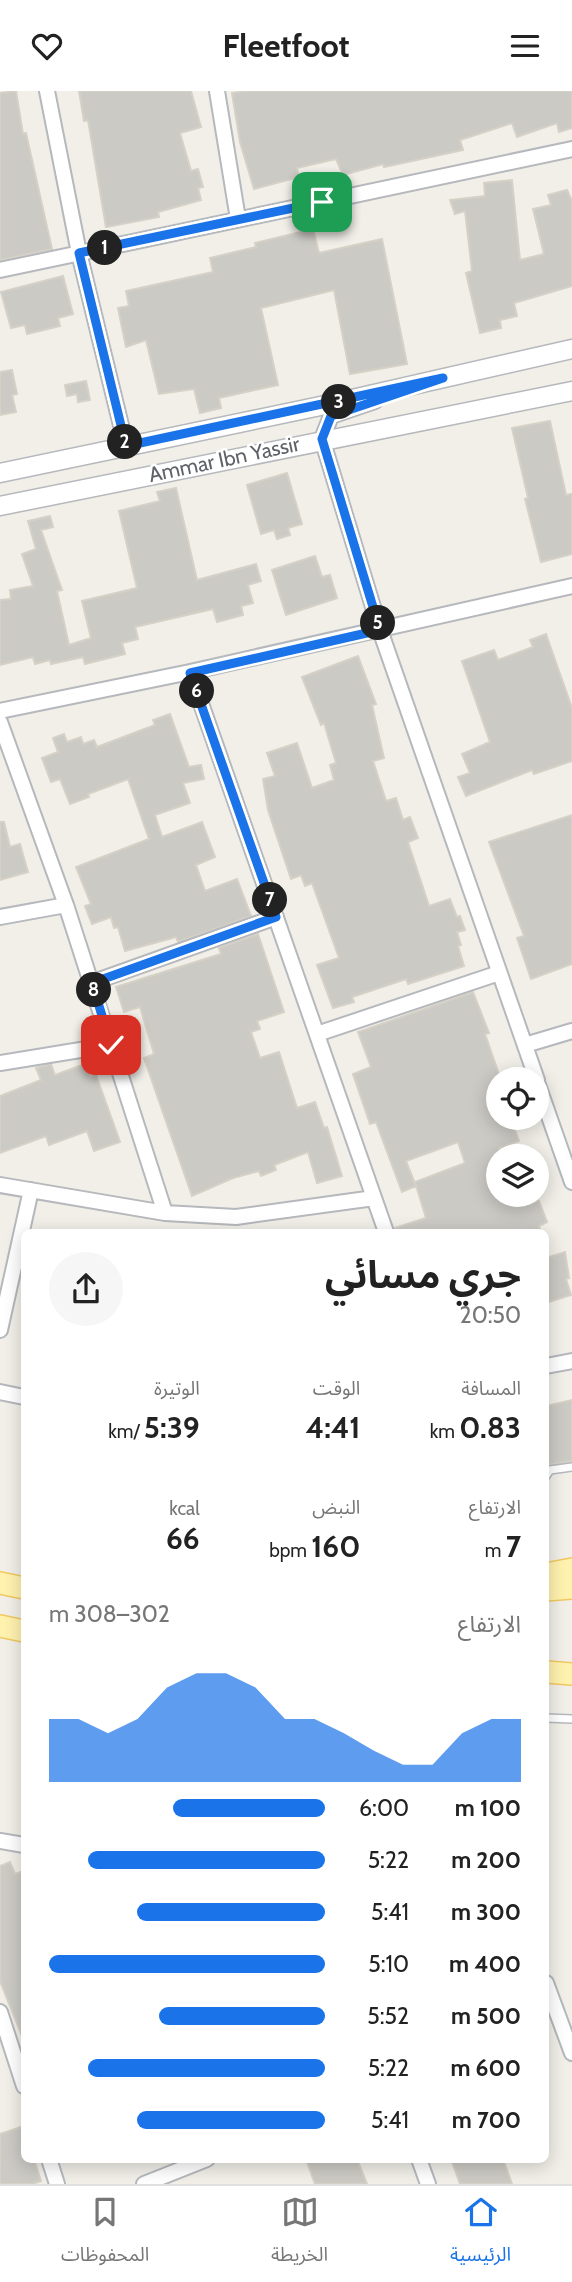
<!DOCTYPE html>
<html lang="ar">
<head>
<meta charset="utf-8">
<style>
  body { margin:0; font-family:Cabin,"Noto Sans Arabic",sans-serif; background:#f6f6f6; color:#222; direction:rtl; height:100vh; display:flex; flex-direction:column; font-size:26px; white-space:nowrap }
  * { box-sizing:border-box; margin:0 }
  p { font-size:23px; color:#767676 }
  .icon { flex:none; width:38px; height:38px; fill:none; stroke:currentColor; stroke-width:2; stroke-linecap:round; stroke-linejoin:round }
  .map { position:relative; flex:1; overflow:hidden; direction:ltr }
  .sheet { position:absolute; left:21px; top:1138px; width:528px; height:934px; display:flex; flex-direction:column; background:#fff; border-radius:10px; box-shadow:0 4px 18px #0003; direction:rtl }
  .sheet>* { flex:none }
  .tools { position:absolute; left:486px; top:976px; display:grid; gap:14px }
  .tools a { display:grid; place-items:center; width:63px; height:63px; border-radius:50%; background:#fff; box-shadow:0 4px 18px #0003; font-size:35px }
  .pin { position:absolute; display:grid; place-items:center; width:60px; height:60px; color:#fff; margin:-30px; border-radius:14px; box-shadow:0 4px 10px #0006 }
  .km { position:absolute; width:35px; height:35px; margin:-18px; border-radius:50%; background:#222; color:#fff; font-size:19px; line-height:35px; text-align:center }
  .round { display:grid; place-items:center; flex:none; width:74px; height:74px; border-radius:37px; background:#f6f6f6 }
  .overview { display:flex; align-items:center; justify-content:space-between; height:119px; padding:0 28px }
  h1 { font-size:38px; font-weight:700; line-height:52px }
  .figures { display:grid; grid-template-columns:repeat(3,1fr); gap:10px; height:119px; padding:7px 28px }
  .figures div { display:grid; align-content:center }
  .figures b { font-size:30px; font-weight:700 }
  .figures small { font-size:19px; font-weight:400 }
  .figures p { font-size:19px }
  .chart { height:196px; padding:14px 28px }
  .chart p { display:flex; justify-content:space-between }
  .chart svg { width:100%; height:126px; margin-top:7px; fill:#1a73e8; opacity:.7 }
  ul { padding:0 28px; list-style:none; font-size:23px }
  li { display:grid; grid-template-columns:112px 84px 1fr; align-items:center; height:52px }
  li i { height:18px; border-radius:9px; background:#1a73e8 }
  header { display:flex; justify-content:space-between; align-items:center; height:91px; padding:0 28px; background:#fff; font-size:32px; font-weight:700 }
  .tabs { display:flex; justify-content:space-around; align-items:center; height:98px; border-top:2px solid #e0e0e0; background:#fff; font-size:19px; color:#767676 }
  .tabs a { display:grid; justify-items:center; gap:4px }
  .tabs .selected { color:#1a73e8 }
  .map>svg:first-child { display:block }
  .building { fill:#cccac5; stroke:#d6d1c6; stroke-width:2 }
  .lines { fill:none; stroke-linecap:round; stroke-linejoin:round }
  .service-casing { stroke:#b5b8bc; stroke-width:10 }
  .minor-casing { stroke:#b5b8bc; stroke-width:18 }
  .tertiary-casing { stroke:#b5b8bc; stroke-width:21 }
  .primary-casing { stroke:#f2c960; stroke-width:24 }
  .service { stroke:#fff; stroke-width:7 }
  .minor { stroke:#fff; stroke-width:14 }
  .tertiary { stroke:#fff; stroke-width:18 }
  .primary { stroke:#fff2af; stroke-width:21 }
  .route-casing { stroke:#fff; stroke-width:14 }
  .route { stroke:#1a73e8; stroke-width:9 }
  .labels { text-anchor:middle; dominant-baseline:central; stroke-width:5; stroke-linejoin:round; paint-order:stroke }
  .street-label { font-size:21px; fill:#5f6368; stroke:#fff }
</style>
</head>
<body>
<header><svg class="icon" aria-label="menu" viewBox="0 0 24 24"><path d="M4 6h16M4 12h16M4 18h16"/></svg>Fleetfoot<svg class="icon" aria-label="heart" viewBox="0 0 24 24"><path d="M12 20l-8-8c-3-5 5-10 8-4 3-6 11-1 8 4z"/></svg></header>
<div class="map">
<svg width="572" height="2093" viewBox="0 0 572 2093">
  <rect width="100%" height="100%" fill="#f1efe8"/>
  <path class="building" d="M16,0L23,43L26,42L52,158L0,169V2Z
    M79,0H191L201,36L180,42L191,80L198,78L203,96L198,97L201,109L158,121L159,126L106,136L88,29L84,30Z
    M245,0H572V37L559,41L557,32L517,46L512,32L460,49L463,59L384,76L383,73L343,84L336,68L297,77L299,86L254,98L240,51L232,2Z
    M512,89L520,169L544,163L533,118L551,114L548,104L567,99L572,110V195L514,212L517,225L500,229L501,237L480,242L466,182L472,180L465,120L455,123L450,109L485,105L484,92Z
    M313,138L319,162L382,148L407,273L350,283L334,199L261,217L278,294L219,307L221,317L200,322L194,298L159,303L146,249L126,256L118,217L129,215L126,200L213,181L210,167L256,156L255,152Z
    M63,185L73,223L58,227L60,235L27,243L25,234L11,237L1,201Z
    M12,279L17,303L12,304L16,321L0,324V281Z
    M86,290L90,309L78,311L77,303L67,305L65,294Z
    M550,330L566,404L572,403V463L541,471L525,408L528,407L512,337Z
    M287,382L302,433L288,437L290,444L277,448L274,439L261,443L247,394Z
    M176,397L197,489L256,473L261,490L248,494L253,512L241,515L243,524L217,531L213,518L135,536L138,548L122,552L125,563L85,573L83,566L51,573L50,569L35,573L33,566L0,574V509L11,508L10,499L33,495L22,463L36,458L28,430L50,425L53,436L41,439L62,499L57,500L69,554L91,547L82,510L137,497L119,420L160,410L157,401Z
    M315,465L322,486L330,484L337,507L286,524L272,479Z
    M546,543L572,617V670L534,683L532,679L466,705L458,686L470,682L462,663L490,651L462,570L494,559L498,569L533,556L530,549Z
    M358,565L376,613L372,614L384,667L373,670L386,710L396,707L403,729L410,726L418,747L408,751L429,815L450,808L457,826L460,825L465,839L457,841L461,854L458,855L464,875L408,893L406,888L352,906L354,911L333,917L317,874L339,867L312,792L305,795L301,784L291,788L268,719L263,688L275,685L267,662L297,652L312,697L334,689L330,674L336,672L324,632L321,634L302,586Z
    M170,623L189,676L201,674L204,688L183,692L190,712L155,724L162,746L202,731L215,766L196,774L205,800L237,788L251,825L178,851L176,846L125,860L118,836L114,837L111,826L92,833L85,815L91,813L76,776L149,748L128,688L88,703L89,706L70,713L60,688L51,691L42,667L58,661L53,647L64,643L67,651L81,646L83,653L94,649L97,656L155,634L153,629Z
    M572,724V873L531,888L517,847L524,845L489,751Z
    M0,731H4L10,756L20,753L28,781L0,789Z
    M258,843L284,921L257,930L260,938L251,941L260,967L279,961L297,1017L315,1011L324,1037L327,1036L342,1085L317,1092L308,1061L274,1074L276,1079L261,1085L259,1080L233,1087L192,1105L144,967L154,963L140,916L124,921L116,896L221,863L219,857Z
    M473,901L489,942L485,943L501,989H499V1027H510L519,1050L499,1057V1104H522L525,1115L539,1110L547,1131L539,1135L541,1141H395V1137L426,1127L415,1091L465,1072L458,1051L406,1070L416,1095L402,1101L376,1031L370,1033L353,983L371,976L358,941Z
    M51,973L55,984L85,973L90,986L96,984L120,1051L94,1060L87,1040L49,1054L46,1045L0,1062V1005L41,989L36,977Z
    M565,1161L569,1187L566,1188L571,1204L546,1212V1167Z
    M572,1309V1370L546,1374V1315Z
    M10,1771L15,1783L24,1780V1950L0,1890V1775Z
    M24,2035V2068H34L41,2090L32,2093H0V2043Z
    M306,2068H357L367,2093H315Z
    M451,2068H503L512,2093H460Z"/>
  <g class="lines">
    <defs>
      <path id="service" d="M546,1385L550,1379L572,1376
        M546,1627L572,1628"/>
      <path id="minor" d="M47,0L79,162L126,355
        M217,0L238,128
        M0,179L572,58
        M375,310L331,325L322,348L380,539L537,989
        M190,581L386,1141
        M0,620L190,581L572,495
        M0,631L66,814L165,1122
        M0,826L66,814
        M91,892L276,826
        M317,943L499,882
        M525,954L572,940
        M0,972L111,954
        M537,991L572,1091
        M0,1094L165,1122L236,1126L374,1107
        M0,1239L31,1099
        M546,1275L572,1270
        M0,1301L24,1306
        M0,1750L24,1754
        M546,1892L572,1962
        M0,1921L24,1995
        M49,2068L57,2093
        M419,2068L428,2093
        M144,2093L207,2068"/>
      <path id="tertiary" d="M0,382L330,313L572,258
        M0,415L572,300"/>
      <path id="primary" d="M546,1483L572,1478
        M0,1492L24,1497
        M546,1499L572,1497
        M0,1535L24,1540
        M546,1581L572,1583"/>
    </defs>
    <use href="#service" class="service-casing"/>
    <use href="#minor" class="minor-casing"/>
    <use href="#tertiary" class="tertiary-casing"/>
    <use href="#primary" class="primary-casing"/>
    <use href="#service" class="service"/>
    <use href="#minor" class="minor"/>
    <use href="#tertiary" class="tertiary"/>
    <use href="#primary" class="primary"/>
  </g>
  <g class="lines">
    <defs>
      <path id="route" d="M111,954L92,892L276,826L190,582L380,539L322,348L331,325L443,287L126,355L79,162L322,111"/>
    </defs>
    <use href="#route" class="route-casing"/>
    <use href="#route" class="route"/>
  </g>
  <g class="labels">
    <g class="street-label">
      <text transform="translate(224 368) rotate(-12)">Ammar Ibn Yassir</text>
    </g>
  </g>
</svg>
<div class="tools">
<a><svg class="icon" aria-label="locate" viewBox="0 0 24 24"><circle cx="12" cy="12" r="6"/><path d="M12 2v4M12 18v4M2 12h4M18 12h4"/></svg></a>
<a><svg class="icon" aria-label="layers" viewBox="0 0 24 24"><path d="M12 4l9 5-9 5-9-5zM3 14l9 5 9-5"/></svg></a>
</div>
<div class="pin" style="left:322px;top:111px;background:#1e9e55"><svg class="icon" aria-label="arrive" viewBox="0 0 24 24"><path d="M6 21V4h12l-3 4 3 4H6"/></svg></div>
<div class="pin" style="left:111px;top:954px;background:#d93025"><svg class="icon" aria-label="check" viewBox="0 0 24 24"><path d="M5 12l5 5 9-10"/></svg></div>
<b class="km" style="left:105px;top:157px">1</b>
<b class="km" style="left:125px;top:351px">2</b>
<b class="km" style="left:339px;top:311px">3</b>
<b class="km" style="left:378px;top:532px">5</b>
<b class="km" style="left:197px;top:600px">6</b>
<b class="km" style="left:270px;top:809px">7</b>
<b class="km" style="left:94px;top:899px">8</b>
<section class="sheet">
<div class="overview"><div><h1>جري مسائي</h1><p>20:50</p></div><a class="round"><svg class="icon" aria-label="share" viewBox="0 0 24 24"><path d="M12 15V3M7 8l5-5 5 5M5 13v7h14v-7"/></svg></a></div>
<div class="figures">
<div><p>المسافة</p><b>0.83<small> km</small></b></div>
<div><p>الوقت</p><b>4:41</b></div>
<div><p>الوتيرة</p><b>5:39<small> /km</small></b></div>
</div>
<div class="figures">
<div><p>الارتفاع</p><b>7<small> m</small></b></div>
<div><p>النبض</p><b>160<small> bpm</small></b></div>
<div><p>kcal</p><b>66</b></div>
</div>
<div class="chart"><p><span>الارتفاع</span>302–308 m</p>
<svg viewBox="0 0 160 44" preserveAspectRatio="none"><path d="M0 44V22L10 22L20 27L30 22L40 11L50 6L60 6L70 11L80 22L90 22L100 27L110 33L120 38L130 38L140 27L150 22L160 22V44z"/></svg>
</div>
<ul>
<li><b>100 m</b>6:00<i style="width:55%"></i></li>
<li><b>200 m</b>5:22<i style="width:86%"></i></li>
<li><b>300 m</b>5:41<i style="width:68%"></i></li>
<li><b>400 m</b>5:10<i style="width:100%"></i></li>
<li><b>500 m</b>5:52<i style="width:60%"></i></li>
<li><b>600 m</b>5:22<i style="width:86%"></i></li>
<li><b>700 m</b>5:41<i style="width:68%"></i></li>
</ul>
</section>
</div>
<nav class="tabs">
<a class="selected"><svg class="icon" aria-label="home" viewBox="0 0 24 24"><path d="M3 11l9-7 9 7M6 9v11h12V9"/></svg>الرئيسية</a>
<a><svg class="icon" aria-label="map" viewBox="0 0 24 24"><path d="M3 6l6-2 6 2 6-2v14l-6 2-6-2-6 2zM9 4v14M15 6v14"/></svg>الخريطة</a>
<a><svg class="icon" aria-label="saved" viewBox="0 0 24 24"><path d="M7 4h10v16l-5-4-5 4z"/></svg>المحفوظات</a>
</nav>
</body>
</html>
